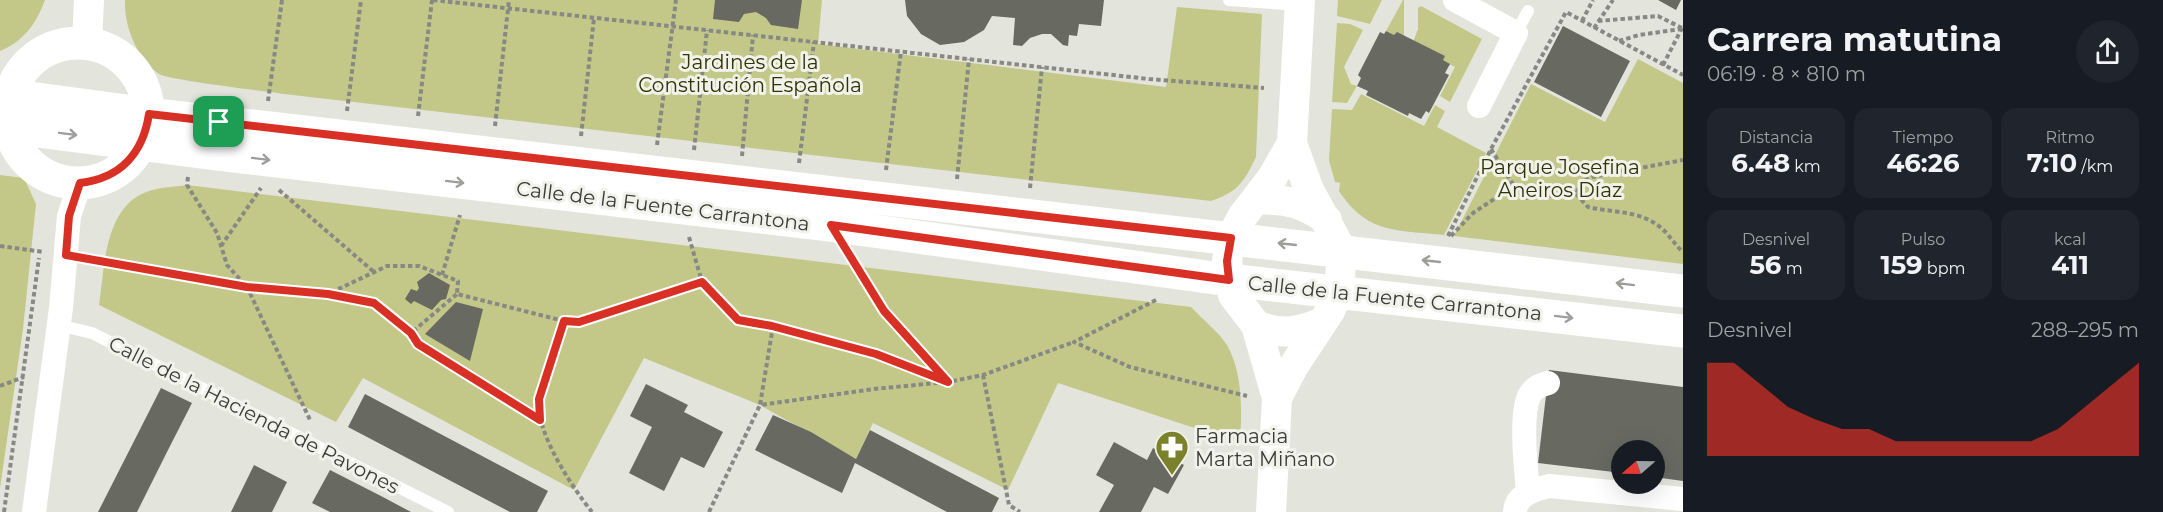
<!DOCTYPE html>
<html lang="es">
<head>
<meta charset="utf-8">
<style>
  body { margin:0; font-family:Montserrat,sans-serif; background:#20242c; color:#f1f3f6; height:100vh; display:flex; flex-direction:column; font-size:22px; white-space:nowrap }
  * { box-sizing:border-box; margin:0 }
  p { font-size:20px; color:#9ea1a6 }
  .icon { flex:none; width:33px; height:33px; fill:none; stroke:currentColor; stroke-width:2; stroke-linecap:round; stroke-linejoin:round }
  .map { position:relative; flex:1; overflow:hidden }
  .sheet { display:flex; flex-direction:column; background:#171b24; width:480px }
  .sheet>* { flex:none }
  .needle { width:39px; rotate:250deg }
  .buttons { position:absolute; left:1611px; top:440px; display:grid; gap:12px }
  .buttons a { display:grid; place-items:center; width:54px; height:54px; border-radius:50%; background:#171b24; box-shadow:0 6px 24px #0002; font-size:30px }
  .pin { position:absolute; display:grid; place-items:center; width:51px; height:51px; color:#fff; margin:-26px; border-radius:12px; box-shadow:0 3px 9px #0006 }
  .round { display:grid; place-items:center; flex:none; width:63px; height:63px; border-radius:32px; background:#20242c }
  .overview { display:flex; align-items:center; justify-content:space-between; height:102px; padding:0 24px }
  h1 { font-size:33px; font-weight:700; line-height:45px }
  .stats { display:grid; grid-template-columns:repeat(3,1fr); gap:9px; height:102px; padding:6px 24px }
  .stats div { display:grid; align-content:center; border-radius:15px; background:#20242c; text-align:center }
  .stats b { font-size:26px; font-weight:700 }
  .stats small { font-size:16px; font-weight:400 }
  .stats p { font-size:16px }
  .chart { height:168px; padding:12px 24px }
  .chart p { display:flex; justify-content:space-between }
  .chart svg { width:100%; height:108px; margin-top:6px; fill:#d93025; opacity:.7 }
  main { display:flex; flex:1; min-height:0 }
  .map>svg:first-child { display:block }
  .green { fill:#c3c889 }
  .building { fill:#686961 }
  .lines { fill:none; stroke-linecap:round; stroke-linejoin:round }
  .path { stroke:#888983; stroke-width:4; stroke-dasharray:4.5 3; stroke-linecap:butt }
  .service { stroke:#fff; stroke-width:12 }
  .minor { stroke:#fff; stroke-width:24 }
  .tertiary { stroke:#fff; stroke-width:30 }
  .primary { stroke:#fff; stroke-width:33 }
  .oneway { stroke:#9d9e9c }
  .route-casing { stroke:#fff; stroke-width:12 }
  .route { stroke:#d93025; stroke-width:8 }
  .labels { text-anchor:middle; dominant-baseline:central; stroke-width:6; stroke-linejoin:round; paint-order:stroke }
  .park-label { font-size:20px; fill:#303306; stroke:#f1f2e9 }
  .street-label { font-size:20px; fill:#3b3c38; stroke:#f1f2e9 }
  .poi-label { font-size:20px; fill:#3b3c38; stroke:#f1f2e9; text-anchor:start }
</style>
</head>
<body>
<main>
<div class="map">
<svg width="1683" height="512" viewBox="0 0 1683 512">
  <rect width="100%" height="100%" fill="#e3e5dc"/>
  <path class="green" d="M0,0H45C36,24 24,41 0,51Z
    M125,0H822L818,44L1166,87L1177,7L1262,14L1256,157C1244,182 1238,192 1211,201L284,94C265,91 168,80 159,74C137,58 124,27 125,0Z
    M1338,0H1382L1370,24L1337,16Z
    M1403,0H1404V40L1386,31Z
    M1421,6L1482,39L1450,102L1440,96L1455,67L1412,45L1418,29V8Z
    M1337,23L1350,24L1363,30L1344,67L1351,84L1357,86L1347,103L1332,102Z
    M1638,59L1683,83V264L1454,236L1531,84L1605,122Z
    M1361,94L1424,126L1435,105L1445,111L1437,127L1486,153L1444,235C1397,230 1367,234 1339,191L1340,183L1335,182L1329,160L1332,109L1352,110Z
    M0,175L24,178L36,204L23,329L0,488Z
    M187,185L1191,307C1202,319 1219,332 1227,345C1243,373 1242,412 1240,443L1058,383L1008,490L873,423L856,459L760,405L644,358L574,490L363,378L336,422L99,305C105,266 104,206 149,191C161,187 175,187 187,185Z"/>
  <path class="building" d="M715,0H802L798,29L771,25L766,18L756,12L744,14L739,22L713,19Z
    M905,0H1104L1101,26L1079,24L1077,36L1069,35L1068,46L1063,45L1051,34H1042L1030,38L1022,46L1013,45L1015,18L992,16L984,30L964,42L940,45L921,34L907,16Z
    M1658,0H1681L1676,10Z
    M1563,26L1630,61L1601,117L1534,82Z
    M1386,31L1394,35L1397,32L1445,56L1443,60L1450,64L1445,73L1449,75L1429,113L1426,111L1421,119L1409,113L1408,116L1366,95L1368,91L1357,86L1361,78L1358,75L1380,32L1384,34Z
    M429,273L450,285L446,299L441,300L432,310L414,301L411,304L405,299L411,289L417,291L419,288L417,282Z
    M456,302L483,309L470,361L425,334Z
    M1549,370L1683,387V481L1654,477V450H1622V473L1538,463Z
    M646,384L688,405L684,412L723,432L704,468L681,457L664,491L629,473L652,427L630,416Z
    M161,388L192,403L169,448L137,512H98Z
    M365,394L548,491L537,512H510L348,427Z
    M773,415L811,432L856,459L870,430L999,498L992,512H947L855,463L842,493L755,450Z
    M1114,442L1147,460L1153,448L1184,465L1168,494L1154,487L1141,512H1099L1114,485L1096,475Z
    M254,465L287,482L272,512H231Z
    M330,470L381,496L411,512H330L312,503Z"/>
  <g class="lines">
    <path class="path" d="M433,0L1149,79L1264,88
      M1582,21L1593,0
      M1598,21L1658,16L1682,28
      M1594,28L1613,0
      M1619,41L1639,35L1681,29
      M1663,65L1682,28
      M268,101L282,0
      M347,111L361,0
      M418,116L432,0
      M495,126L509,0
      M581,136L594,18
      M657,145L676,0
      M1491,149L1514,186
      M694,150L707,30
      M742,156L753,35
      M799,163L814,42
      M886,170L901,51
      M188,177L187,185L217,233L227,265L247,287L311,422
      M957,179L969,59
      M1030,188L1042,67
      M279,190L374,272
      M1576,194L1588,207C1613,213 1639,210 1660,227C1669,234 1674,244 1683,252
      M1448,236L1491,149L1566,12L1683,75
      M1451,236L1473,213L1514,186L1525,198L1576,194L1582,182L1592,177L1683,160
      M689,237L702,282
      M0,246L44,252
      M221,246L261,188
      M849,255L884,311L948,381
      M87,259L247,287L328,294L387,266H419L458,281L457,294L564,321
      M442,275L460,215
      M328,294L374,303L411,333L457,294
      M1156,300L1074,342L1130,367L1247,396
      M773,326L760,405L874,389L947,382
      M411,333L418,344L539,420
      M983,375L1009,505L1020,512
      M0,386L24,377
      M4,512L39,258
      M592,512C572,487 536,433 539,401C541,377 557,344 564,321L579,322L702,282L738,320L773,326L876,354L948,382L983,375L1074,342
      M709,512L760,405"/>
    <path class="service" d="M1229,0L1300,5
      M1516,33L1528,11
      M58,325L92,333L448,512"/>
    <path class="minor" d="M1455,0L1516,33L1479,106
      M1528,492C1526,468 1520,418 1529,396C1533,388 1540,385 1548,383
      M34,512L61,308L69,216L80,183
      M1515,512C1516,494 1534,490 1549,486L1683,499"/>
    <path class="tertiary" d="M87,43L89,0
      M1255,200C1285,198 1303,203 1327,220
      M1256,325C1279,335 1297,333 1320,323
      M1277,398L1293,367L1330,311L1339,291L1342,251L1309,190L1292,143L1300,0
      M1271,512L1277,398L1256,325L1233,295L1227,261L1231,238L1242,217L1272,178L1292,143"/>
    <path class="primary" d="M8 113a70 70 0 1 1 140 0a70 70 0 1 1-140 0Z
      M0,94L149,114L1683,291
      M0,126L216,154L830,225L1229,280L1683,331"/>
  </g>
  <defs><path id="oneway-shaft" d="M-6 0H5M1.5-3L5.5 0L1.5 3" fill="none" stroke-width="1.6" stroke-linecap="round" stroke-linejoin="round" transform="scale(1.5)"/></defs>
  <g class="oneway">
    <use href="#oneway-shaft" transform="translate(68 134) rotate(7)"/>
    <use href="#oneway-shaft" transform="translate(261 159) rotate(7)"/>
    <use href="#oneway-shaft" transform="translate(455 182) rotate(7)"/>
    <use href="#oneway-shaft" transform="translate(1287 244) rotate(-174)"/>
    <use href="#oneway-shaft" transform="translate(1431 261) rotate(-174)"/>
    <use href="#oneway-shaft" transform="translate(1625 284) rotate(-173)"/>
    <use href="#oneway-shaft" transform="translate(1564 317) rotate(7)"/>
  </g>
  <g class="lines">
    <defs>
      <path id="route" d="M149,114L1231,238L1227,261L1229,280L831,225L884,311L948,382L876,354L772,326L738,320L702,282L579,322L564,321L539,399L540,420L418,344L411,333L374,303L328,294L247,287L66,255L69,216L80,183C121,178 143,153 149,114Z"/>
    </defs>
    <use href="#route" class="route-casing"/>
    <use href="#route" class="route"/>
  </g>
  <defs>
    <symbol id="pharmacy-pin" viewBox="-11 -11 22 30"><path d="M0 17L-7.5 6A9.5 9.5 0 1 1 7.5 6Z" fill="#7b802a" stroke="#f1f2e9"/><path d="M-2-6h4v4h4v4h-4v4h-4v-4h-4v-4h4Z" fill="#fff"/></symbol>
  </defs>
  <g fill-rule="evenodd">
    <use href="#pharmacy-pin" x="1153" y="428" width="38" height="52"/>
  </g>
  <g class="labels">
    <g class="park-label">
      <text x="750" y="62">Jardines de la<tspan x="750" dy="23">Constitución Española</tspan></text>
      <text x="1560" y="167">Parque Josefina<tspan x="1560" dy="23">Aneiros Díaz</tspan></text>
    </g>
    <g class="street-label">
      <text transform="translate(663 206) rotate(7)">Calle de la Fuente Carrantona</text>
      <text transform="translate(1395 298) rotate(6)">Calle de la Fuente Carrantona</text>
      <text transform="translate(254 415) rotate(27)">Calle de la Hacienda de Pavones</text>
    </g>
    <g class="poi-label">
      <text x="1195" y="436">Farmacia<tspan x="1195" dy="23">Marta Miñano</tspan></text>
    </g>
  </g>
</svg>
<div class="buttons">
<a><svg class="needle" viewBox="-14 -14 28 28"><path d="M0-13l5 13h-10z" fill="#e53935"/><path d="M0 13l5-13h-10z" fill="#9ea1a6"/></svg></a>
</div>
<div class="pin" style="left:219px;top:122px;background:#1e9e55"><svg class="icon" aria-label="arrive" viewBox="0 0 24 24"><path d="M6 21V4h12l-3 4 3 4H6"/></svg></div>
</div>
<section class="sheet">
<div class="overview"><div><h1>Carrera matutina</h1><p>06:19 · 8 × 810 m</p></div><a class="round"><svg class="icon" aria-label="share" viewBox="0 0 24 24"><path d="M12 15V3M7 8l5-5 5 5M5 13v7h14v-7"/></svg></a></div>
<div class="stats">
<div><p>Distancia</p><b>6.48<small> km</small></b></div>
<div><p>Tiempo</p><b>46:26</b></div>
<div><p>Ritmo</p><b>7:10<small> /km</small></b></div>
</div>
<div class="stats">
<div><p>Desnivel</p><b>56<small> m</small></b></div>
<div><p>Pulso</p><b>159<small> bpm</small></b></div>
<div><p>kcal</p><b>411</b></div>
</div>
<div class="chart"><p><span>Desnivel</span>288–295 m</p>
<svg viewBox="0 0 160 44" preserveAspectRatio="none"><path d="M0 44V6L10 6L20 15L30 24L40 29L50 33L60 33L70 38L80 38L90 38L100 38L110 38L120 38L130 33L140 24L150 15L160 6V44z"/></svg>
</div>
</section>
</main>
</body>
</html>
